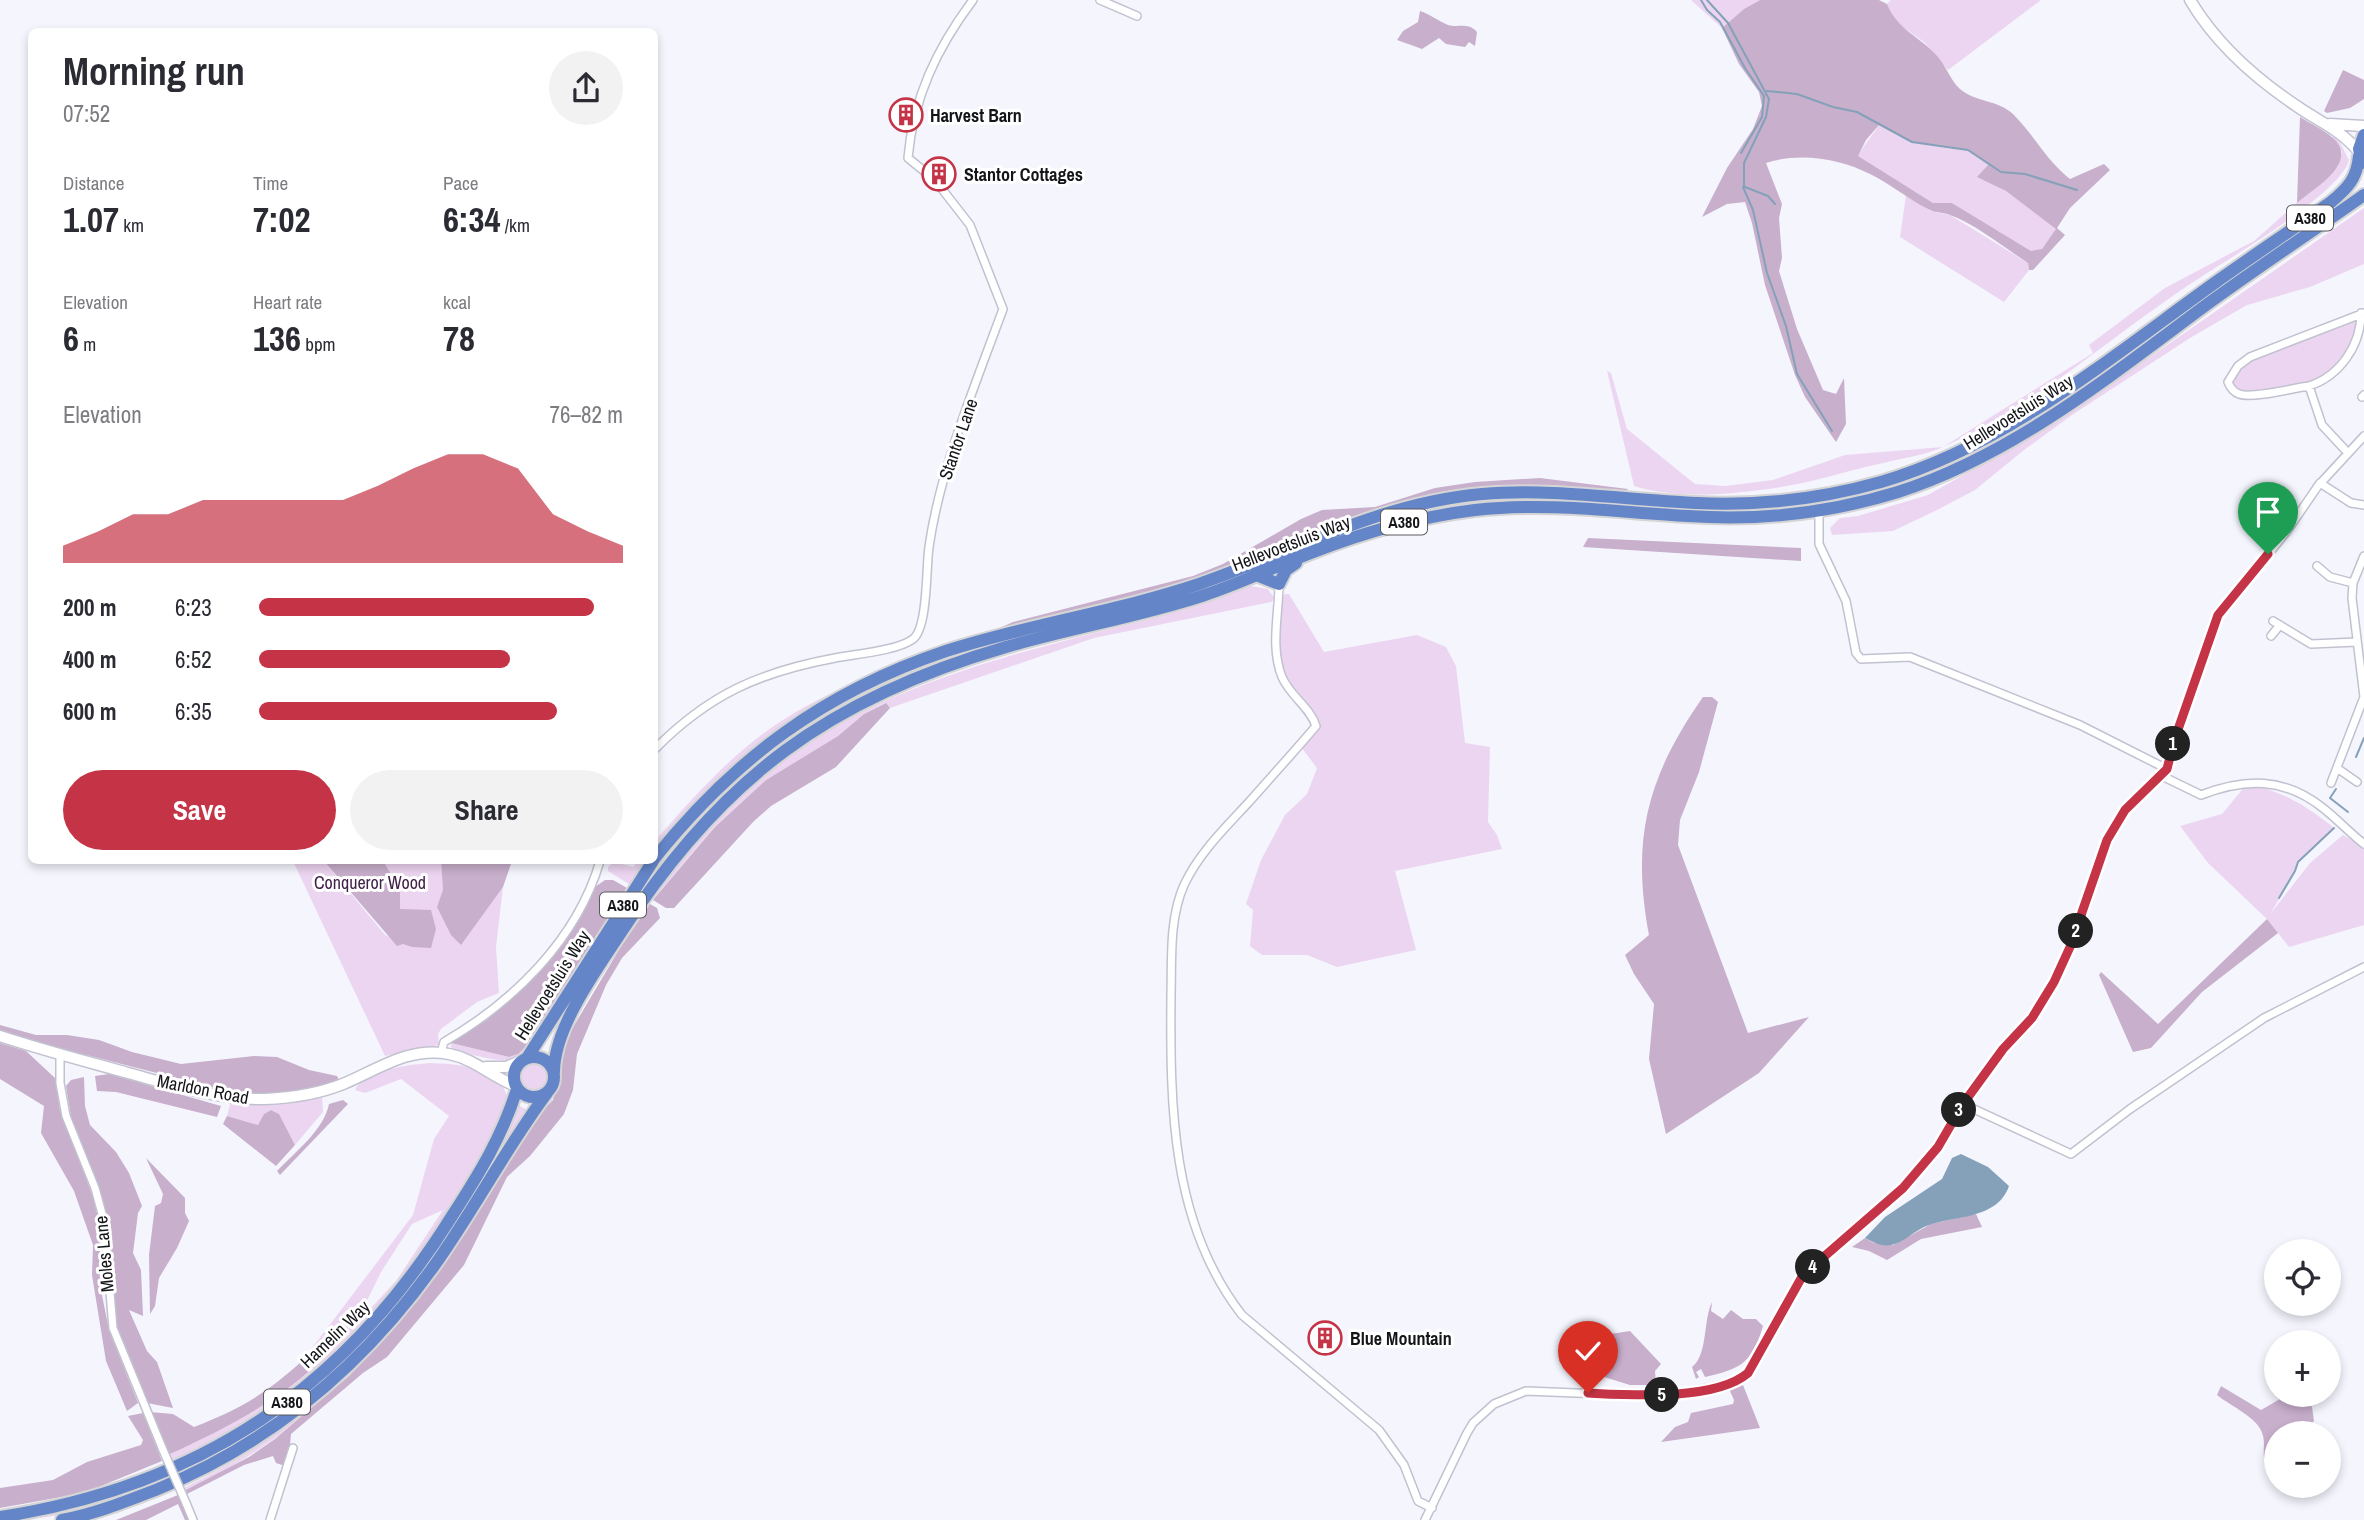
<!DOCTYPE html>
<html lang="en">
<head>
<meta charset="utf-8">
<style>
  body { margin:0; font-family:"Archivo Narrow",sans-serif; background:#f2f2f3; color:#2b2b33; height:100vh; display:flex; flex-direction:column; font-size:26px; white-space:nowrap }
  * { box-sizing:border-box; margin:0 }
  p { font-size:23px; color:#7c7c81 }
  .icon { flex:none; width:38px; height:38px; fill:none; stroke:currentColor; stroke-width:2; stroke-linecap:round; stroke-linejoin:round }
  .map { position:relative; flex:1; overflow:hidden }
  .panel { position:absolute; left:28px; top:28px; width:630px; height:836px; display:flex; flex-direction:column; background:#fff; border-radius:10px; box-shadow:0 4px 10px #0003 }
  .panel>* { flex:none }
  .tools { position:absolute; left:2264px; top:1239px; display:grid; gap:14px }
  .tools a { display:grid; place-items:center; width:77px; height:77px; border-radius:50%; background:#fff; box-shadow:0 4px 10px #0003; font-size:35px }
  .pin { position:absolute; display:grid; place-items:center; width:60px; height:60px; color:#fff; margin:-72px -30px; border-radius:50% 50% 50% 0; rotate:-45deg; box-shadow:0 0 7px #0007 }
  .pin .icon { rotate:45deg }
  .km { position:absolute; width:35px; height:35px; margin:-18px; border-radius:50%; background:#222; color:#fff; font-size:19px; line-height:35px; text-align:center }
  .round { display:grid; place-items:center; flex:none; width:74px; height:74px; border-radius:37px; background:#f2f2f3 }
  .summary { display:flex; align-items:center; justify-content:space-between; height:119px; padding:0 35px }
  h1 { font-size:38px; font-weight:700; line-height:52px }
  .metrics { display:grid; grid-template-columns:repeat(3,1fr); gap:10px; height:119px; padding:7px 35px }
  .metrics div { display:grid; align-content:center }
  .metrics b { font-size:35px; font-weight:700 }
  .metrics small { font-size:19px; font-weight:400 }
  .metrics p { font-size:19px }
  .chart { height:196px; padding:14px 35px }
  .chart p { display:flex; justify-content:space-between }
  .chart svg { width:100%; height:126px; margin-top:7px; fill:#c43446; opacity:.7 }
  .primary-button { display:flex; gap:14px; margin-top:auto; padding:14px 35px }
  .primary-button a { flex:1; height:80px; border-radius:42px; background:#c43446; color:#fff; font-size:28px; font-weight:700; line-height:80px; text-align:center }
  .primary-button a+a { background:#f2f2f3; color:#2b2b33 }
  ul { padding:0 35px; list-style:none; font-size:23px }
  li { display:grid; grid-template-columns:112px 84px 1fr; align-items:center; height:52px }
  li i { height:18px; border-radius:9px; background:#c43446 }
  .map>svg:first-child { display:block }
  .green { fill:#ecd5f0; fill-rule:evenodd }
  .forest { fill:#c8afcc; fill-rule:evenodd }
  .water { fill:#84a1b9 }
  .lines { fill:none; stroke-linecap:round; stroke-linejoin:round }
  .stream { stroke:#84a1b9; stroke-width:2 }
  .street-casing { stroke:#c1c2d0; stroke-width:10 }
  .secondary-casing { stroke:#c1c2d0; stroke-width:13 }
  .highway-casing { stroke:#d5d5d6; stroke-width:16 }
  .street { stroke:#fff; stroke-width:7 }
  .secondary { stroke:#fff; stroke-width:10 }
  .highway { stroke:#6485c8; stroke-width:12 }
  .street-bridge-casing { stroke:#c1c2d0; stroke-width:10; stroke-linecap:butt }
  .street-bridge { stroke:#fff; stroke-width:7 }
  .route-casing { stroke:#fff; stroke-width:14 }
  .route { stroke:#c43446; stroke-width:9 }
  .labels { text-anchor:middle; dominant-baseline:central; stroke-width:6; stroke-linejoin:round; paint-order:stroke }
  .shield { fill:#fff; stroke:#5a5b5e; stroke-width:2 }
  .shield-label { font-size:16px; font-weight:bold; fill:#141519 }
  .poi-label { font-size:18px; font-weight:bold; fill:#141519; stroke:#fff; text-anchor:start }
  .street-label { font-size:18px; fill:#141519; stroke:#fff }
  .park-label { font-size:18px; fill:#412148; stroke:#fff }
</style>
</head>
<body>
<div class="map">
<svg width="2364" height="1520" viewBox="0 0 2364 1520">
  <rect width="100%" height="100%" fill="#f5f5fe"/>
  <path class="green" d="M1691,0H1760L1744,9L1722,28Z
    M1891,0H2041L1948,70L1924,42L1894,21L1887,4Z
    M1880,124L1908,140L1968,150L1988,165L1978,177L2006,191L2057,229L2041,250L2031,251L1952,203H1933L1857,156Z
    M2336,135L2349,160C2341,193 2233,256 2201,277C2115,332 2040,404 1945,446C1924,456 1902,458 1879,464C1846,471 1815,482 1781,487C1734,494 1680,500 1634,486L1607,371L1611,373L1627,429L1695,484L1726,486L1773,480L1845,455L1943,447L2093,353L2089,345L2165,288L2254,241L2338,166L2342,152L2332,138Z
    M1906,195L1931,211L1950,215L2028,263L2029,270L2004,302L1900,237Z
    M2364,208V264L2310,287L2247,305L2190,338L2072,415L2024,450L1975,490L1937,510L1893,531L1832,535L1830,528L1840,518L1858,516L1928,495L2055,423Z
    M2353,320L2357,324C2358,343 2337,368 2322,378C2311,384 2253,395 2241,392C2235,390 2236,390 2232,385C2235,355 2326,330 2353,320Z
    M1242,581L946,667L775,755L643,893L638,890C692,816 759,748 841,705C905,672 973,654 1042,635C1109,617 1175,599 1242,581Z
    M1251,586L1268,589L1275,599L1271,602L1094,638L890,708L885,703L864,714L838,736L766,780L715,827L653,900L650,898C687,851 725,804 773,767C886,682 1016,653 1150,619C1184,610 1217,594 1251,586Z
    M1285,594H1289L1324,652L1417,635L1446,647L1456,666L1465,743L1490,747L1488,822L1497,835L1502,849L1395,871L1416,950L1337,967L1307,955H1262L1250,946L1253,910L1246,904L1261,860L1285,815L1307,794L1317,768L1301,747L1319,726C1315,710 1302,704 1293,691C1280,671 1270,613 1285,594Z
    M914,658L798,721L655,855V841C693,797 733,752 783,720C823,694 869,676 914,658Z
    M2247,784C2281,790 2308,807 2334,828L2298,862L2295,871L2271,913L2310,863L2343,835L2364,847V925L2289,947L2267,919L2208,863L2180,826L2222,814Z
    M293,861H324L385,935L412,947L400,909V888L383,861H441L443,890L460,945L503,887L496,947L499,993L477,1002L441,1029L438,1034L439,1045L385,1056Z
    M639,861H650L632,886L608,871V867L614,862L633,867Z
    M627,888L629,890L531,1046C526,1052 520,1058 512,1060C501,1063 461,1053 451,1047V1043L509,1057C542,1048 566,985 582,957C596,934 612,911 627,888Z
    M518 1076a15 15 0 1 1 30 0a15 15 0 1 1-30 0Z
    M431,1063C455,1064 496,1066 506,1093C518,1124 375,1323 346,1347C293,1392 236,1432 173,1462L170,1454C220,1431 274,1404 315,1366L303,1360L413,1215L434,1139L449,1116L401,1079L365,1093L355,1090C363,1070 412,1064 431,1063ZM443,1210L396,1281L355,1325L381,1272L412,1224Z
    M322,1096L323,1112L295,1145L279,1114L271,1110L264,1114L258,1125L227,1116L231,1101Z
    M518,1105L529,1111L424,1274L339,1372L250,1436L180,1476L178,1473L282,1411L361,1345L410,1286L504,1138Z
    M332,1389C290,1433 240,1464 186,1490L184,1488C239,1461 287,1430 332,1389Z
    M169,1476L171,1481C118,1500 65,1520 8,1520C64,1509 116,1496 169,1476Z"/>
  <path class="forest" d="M1760,0H1879L1887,4C1898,31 1919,35 1938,57C1946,66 1951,81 1960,89C1975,102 1998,100 2013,114C2035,136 2045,159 2070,179L2104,164L2110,170L2070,208L2057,228L2065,235L2033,270H2029L2028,263C2003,247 1977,225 1950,215C1944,212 1936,213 1930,210C1909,200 1891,184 1870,174C1839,158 1799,152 1766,163L1782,204L1779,218L1782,258L1779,271L1797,329L1823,390L1836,394L1844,378L1846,424L1836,442L1805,397L1795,375L1765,285L1752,223L1745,202L1727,204L1702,217L1727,168L1753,129L1762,106L1759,92L1739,64L1722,28L1744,9ZM1879,125L1912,142L1968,150L1988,165L1977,177L2006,191L2056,229L2042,249L2031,251L1952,203H1933L1858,156L1866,140Z
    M1420,11C1430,14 1438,21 1448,25C1459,28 1468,22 1477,32L1475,46L1469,42L1465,47L1446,44L1439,38L1422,49L1397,40L1403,31L1418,22Z
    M2343,70L2364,80V99L2350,108L2327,113L2324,111Z
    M2300,117C2311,124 2323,129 2333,138C2360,163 2314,188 2297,203Z
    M1540,478L1628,489L1623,494L1441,498L1180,589L998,632L997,629L1013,622L1193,576L1223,564L1301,519L1322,510L1375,507L1435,488L1475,482Z
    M1588,538L1801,548V561L1583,547Z
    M1703,697H1712L1718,702L1699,772L1680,820L1678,845L1748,1033L1809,1017L1759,1073L1666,1134L1649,1059L1654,1004L1634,974L1625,955L1649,935C1631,839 1647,777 1703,697Z
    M886,703L890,708L836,767L771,806L754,821L674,908H666L653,900L715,827L766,780L838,736L864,714Z
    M324,861H383L400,888V909L431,910L436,929L431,948L412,947L403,944L397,946Z
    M441,861H512L503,887L461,945L451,935L437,907L443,890Z
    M605,880H613L627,888L534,1039L518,1054L509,1057L451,1043L488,1019L533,978L560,946L595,887Z
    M650,904L657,908L660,918L622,958L606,985L577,1054L573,1090L564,1114L530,1156L507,1177L464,1265L387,1357L363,1373L291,1434L288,1467L276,1463L273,1456L244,1465L187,1494L186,1490L249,1457L275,1439L349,1376L391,1332L442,1264L533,1120L553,1100L558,1085L562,1049L569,1034L620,948Z
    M2267,919L2278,933L2202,992L2151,1048L2133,1052L2099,975L2101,972L2158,1024Z
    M0,1025L36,1035H67L99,1040L132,1052L181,1064L254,1056L277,1057L309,1070L337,1076L340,1082L284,1094H239L0,1033Z
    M0,1043L26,1051L55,1078L60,1110L92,1194L99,1221L102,1295L109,1330L138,1403L127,1411L106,1361L92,1275L93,1245L74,1191L41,1133L44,1106L0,1079Z
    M109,1074L221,1106L217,1117L116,1092L97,1091L95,1076Z
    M84,1077L85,1106L90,1125L116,1152L129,1173L142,1206L138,1213L133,1253L141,1270L143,1316L129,1310L147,1351L157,1362L173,1408L147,1403L117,1331L107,1222L73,1129L66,1086L71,1080Z
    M343,1100L348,1104L280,1175L277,1171C295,1152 324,1130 329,1104Z
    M271,1110L279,1114L295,1145L276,1166L223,1124L227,1116L258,1125L264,1114Z
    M146,1158L185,1198V1213L189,1221L177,1248L159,1278L155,1306L150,1314L149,1255L155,1206L161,1203L163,1194Z
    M1976,1214L1982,1227L1921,1239L1887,1260L1869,1251L1852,1247L1865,1238L1874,1243L1893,1245L1931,1224Z
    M1712,1302L1711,1311L1723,1319L1731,1310L1743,1319H1756L1763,1326C1752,1363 1741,1369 1705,1377L1701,1369L1696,1372L1699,1377L1696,1379L1692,1367C1708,1355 1703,1320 1712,1302Z
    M1630,1331L1661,1364L1655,1371L1656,1385H1630L1562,1364L1559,1361V1347L1562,1345L1591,1337Z
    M303,1360L315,1366C274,1404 220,1431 170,1454L150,1412L173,1414L194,1427C240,1409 266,1394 303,1360Z
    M1743,1385L1760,1428L1661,1442L1675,1427L1688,1422L1691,1413L1733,1404L1734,1400L1729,1389Z
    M2221,1386L2261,1410L2287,1395H2304L2312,1407L2314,1421L2303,1430L2294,1428L2286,1433H2277V1461L2270,1464L2264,1458C2263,1451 2265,1443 2263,1436C2260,1418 2230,1406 2217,1395Z
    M143,1413L162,1461L84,1493L0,1508V1488L53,1480L87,1462L141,1445L143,1440L128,1416Z
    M178,1495L189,1520H185L178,1504L146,1520H116Z"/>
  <path class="water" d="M1961,1154L1988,1167L2009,1186C1997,1221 1951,1215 1924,1227C1913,1232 1903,1243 1891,1245C1881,1247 1873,1242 1865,1238L1885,1217L1942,1179L1952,1158Z"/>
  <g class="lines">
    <path class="stream" d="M1701,0L1707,10L1720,22L1745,68L1764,96L1762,117L1741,153
      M1707,0L1728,23L1769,99L1766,117L1744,163V187
      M1767,91L1797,94L1833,107L1857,112L1912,142L1968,150L2001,172L2025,174L2077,190
      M1743,187L1753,210L1767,273L1786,326L1797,374L1832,431
      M1745,187L1768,196L1775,204
      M2356,757L2364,738
      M2336,789L2330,798L2348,812
      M2279,898L2295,871L2298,862L2334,828"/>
    <defs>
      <path id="street" d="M1100,0L1137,16
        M2309,386C2340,376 2361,345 2361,313
        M2362,397L2364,395
        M2348,453L2322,425L2309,386C2293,388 2253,399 2239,394C2233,392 2230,387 2228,382L2238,366L2250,357L2364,313
        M2320,483L2351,503L2364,505
        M2317,487L2364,436
        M1819,511V544L1846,601L1856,653L1861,659L1910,657L2080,725L2167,769
        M2317,566L2330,577L2353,583
        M1279,584C1279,614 1270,647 1282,677C1290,696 1310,707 1316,726C1294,752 1271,777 1249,802C1225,828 1199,853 1184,885C1169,919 1172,959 1171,995C1170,1106 1171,1224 1242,1315L1379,1430L1404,1465L1418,1501L1432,1508
        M2273,621L2311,644L2357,642
        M2271,636L2280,625
        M654,750C709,694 760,672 835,658C855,654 897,651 913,639C928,628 926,567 929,547C940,469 976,383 1003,309L970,225L935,180L908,158C913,98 937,48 973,0
        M2337,768L2357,782
        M2162,776L2201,795C2245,778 2284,777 2323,808C2337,819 2350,833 2364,844
        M2331,783L2364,697L2352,598L2353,583L2364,556
        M441,1053L444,1042C513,1002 577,940 600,861
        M60,1054V1083L66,1116L95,1188L104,1221L113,1328L163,1450
        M1963,1104L2071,1154L2130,1109L2264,1018L2364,967
        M186,1503L193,1520
        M270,1520L293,1448
        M1425,1520L1467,1433L1473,1423L1494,1404L1526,1391L1651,1396L1689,1392L1737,1382L1748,1373L1803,1275L1903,1188L1939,1147L1963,1104L2003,1049L2032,1018L2054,982L2070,947L2107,840L2125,810L2167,769L2173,741L2219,615L2287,531L2320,483"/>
      <path id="secondary" d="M2190,0C2216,44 2256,79 2298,107C2320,122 2341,130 2359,152
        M2330,124L2364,126
        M0,1036C42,1050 85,1061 128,1073C172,1085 219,1100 265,1099C291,1098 318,1094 343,1084C377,1070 409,1046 449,1054C475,1059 492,1077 516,1086
        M486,1067H506L523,1060"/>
      <path id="highway" d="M2362,163L2359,149L2364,135
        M1256,575L1279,584L1286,570L1296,563
        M654,859C735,758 824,692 946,651C1029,624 1116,612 1199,584C1294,551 1380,503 1482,494C1554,488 1625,500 1697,503C1759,506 1821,499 1881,482C2007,445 2111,357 2216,282C2254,255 2293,229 2331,202C2348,188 2357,178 2359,156
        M514 1077a20 20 0 1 1 40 0a20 20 0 1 1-40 0Z
        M527,1058L653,861
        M554,1072C554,1027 597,969 622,931C722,777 830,698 1006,647C1071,628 1137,617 1202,596C1239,584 1274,567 1311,553C1364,532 1418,517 1475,510C1547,502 1616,512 1688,516C1759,521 1830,513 1898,492C2010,456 2105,380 2198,311C2252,271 2309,234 2364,195
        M0,1517C201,1486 345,1388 452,1216C479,1174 502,1137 517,1089
        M62,1520C95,1514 127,1501 158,1489C271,1443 363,1365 434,1266C474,1210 506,1148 547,1093"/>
    </defs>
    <use href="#street" class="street-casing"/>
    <use href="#secondary" class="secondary-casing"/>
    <use href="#highway" class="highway-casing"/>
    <use href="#street" class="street"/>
    <use href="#secondary" class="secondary"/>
    <use href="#highway" class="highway"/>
    <defs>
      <path id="street-bridge" d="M163,1450L186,1503"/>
    </defs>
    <use href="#street-bridge" class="street-bridge-casing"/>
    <use href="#street-bridge" class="street-bridge"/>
  </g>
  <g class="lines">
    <defs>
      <path id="route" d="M1588,1393C1631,1395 1715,1401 1748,1373L1803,1275L1903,1188L1938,1147L1963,1104L2003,1049L2032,1018L2054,982L2070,947L2107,840L2125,810L2167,769L2174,741L2218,615L2268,554"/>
    </defs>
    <use href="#route" class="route-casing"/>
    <use href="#route" class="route"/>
  </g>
  <defs>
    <symbol id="building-ring" viewBox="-11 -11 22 22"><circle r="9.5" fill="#fff" stroke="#c43446" stroke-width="1.5"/><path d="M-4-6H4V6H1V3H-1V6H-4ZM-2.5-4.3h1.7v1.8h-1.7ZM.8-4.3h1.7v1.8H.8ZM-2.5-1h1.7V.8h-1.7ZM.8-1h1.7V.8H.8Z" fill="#c43446"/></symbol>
  </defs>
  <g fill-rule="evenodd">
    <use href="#building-ring" x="887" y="96" width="38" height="38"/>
    <use href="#building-ring" x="920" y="155" width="38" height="38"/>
    <use href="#building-ring" x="1306" y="1319" width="38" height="38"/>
  </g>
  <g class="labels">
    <g class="shield">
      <rect x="2287" y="205.5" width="46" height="25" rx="5"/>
      <rect x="1381" y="509.5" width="46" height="25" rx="5"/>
      <rect x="600" y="892.5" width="46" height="25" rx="5"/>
      <rect x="264" y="1389.5" width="46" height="25" rx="5"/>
    </g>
    <g class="shield-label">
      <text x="2310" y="218">A380</text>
      <text x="1404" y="522">A380</text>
      <text x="623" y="905">A380</text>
      <text x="287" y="1402">A380</text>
    </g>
    <g class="poi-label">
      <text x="930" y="115">Harvest Barn</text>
      <text x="964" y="174">Stantor Cottages</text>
      <text x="1350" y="1338">Blue Mountain</text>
    </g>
    <g class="street-label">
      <text transform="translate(2018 412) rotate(-32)">Hellevoetsluis Way</text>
      <text transform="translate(958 439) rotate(-71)">Stantor Lane</text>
      <text transform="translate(1291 543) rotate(-21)">Hellevoetsluis Way</text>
      <text transform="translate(552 985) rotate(-58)">Hellevoetsluis Way</text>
      <text transform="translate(203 1089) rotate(11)">Marldon Road</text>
      <text transform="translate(104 1254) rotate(-95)">Moles Lane</text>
      <text transform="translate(335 1334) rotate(-44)">Hamelin Way</text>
    </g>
    <g class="park-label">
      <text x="370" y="882">Conqueror Wood</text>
    </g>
  </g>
</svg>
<div class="tools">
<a><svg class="icon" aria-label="locate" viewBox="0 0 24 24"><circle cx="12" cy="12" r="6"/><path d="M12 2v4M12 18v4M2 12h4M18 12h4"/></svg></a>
<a>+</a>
<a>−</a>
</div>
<div class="pin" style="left:2268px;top:554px;background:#1e9e55"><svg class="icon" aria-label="arrive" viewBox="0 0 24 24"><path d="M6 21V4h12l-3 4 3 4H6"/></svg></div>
<div class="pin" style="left:1588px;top:1393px;background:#d93025"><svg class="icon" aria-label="check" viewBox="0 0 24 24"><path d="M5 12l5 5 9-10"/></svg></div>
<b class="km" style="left:2173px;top:744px">1</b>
<b class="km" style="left:2076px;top:931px">2</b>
<b class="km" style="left:1959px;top:1110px">3</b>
<b class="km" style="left:1813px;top:1267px">4</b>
<b class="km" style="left:1662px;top:1395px">5</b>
<section class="panel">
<div class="summary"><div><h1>Morning run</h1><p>07:52</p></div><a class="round"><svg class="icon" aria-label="share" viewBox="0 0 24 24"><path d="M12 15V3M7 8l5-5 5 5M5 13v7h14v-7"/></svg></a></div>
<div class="metrics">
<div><p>Distance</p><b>1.07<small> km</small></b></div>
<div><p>Time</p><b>7:02</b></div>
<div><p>Pace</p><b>6:34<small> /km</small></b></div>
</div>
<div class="metrics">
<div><p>Elevation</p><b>6<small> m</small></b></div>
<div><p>Heart rate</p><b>136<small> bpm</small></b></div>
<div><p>kcal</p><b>78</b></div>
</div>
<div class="chart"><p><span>Elevation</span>76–82 m</p>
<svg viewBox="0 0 160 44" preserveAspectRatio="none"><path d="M0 44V38L10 33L20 27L30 27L40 22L50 22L60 22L70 22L80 22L90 17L100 11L110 6L120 6L130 11L140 27L150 33L160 38V44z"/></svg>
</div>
<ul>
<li><b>200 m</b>6:23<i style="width:92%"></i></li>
<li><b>400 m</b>6:52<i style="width:69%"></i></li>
<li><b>600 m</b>6:35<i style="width:82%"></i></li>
</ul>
<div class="primary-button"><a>Save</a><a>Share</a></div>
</section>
</div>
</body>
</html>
